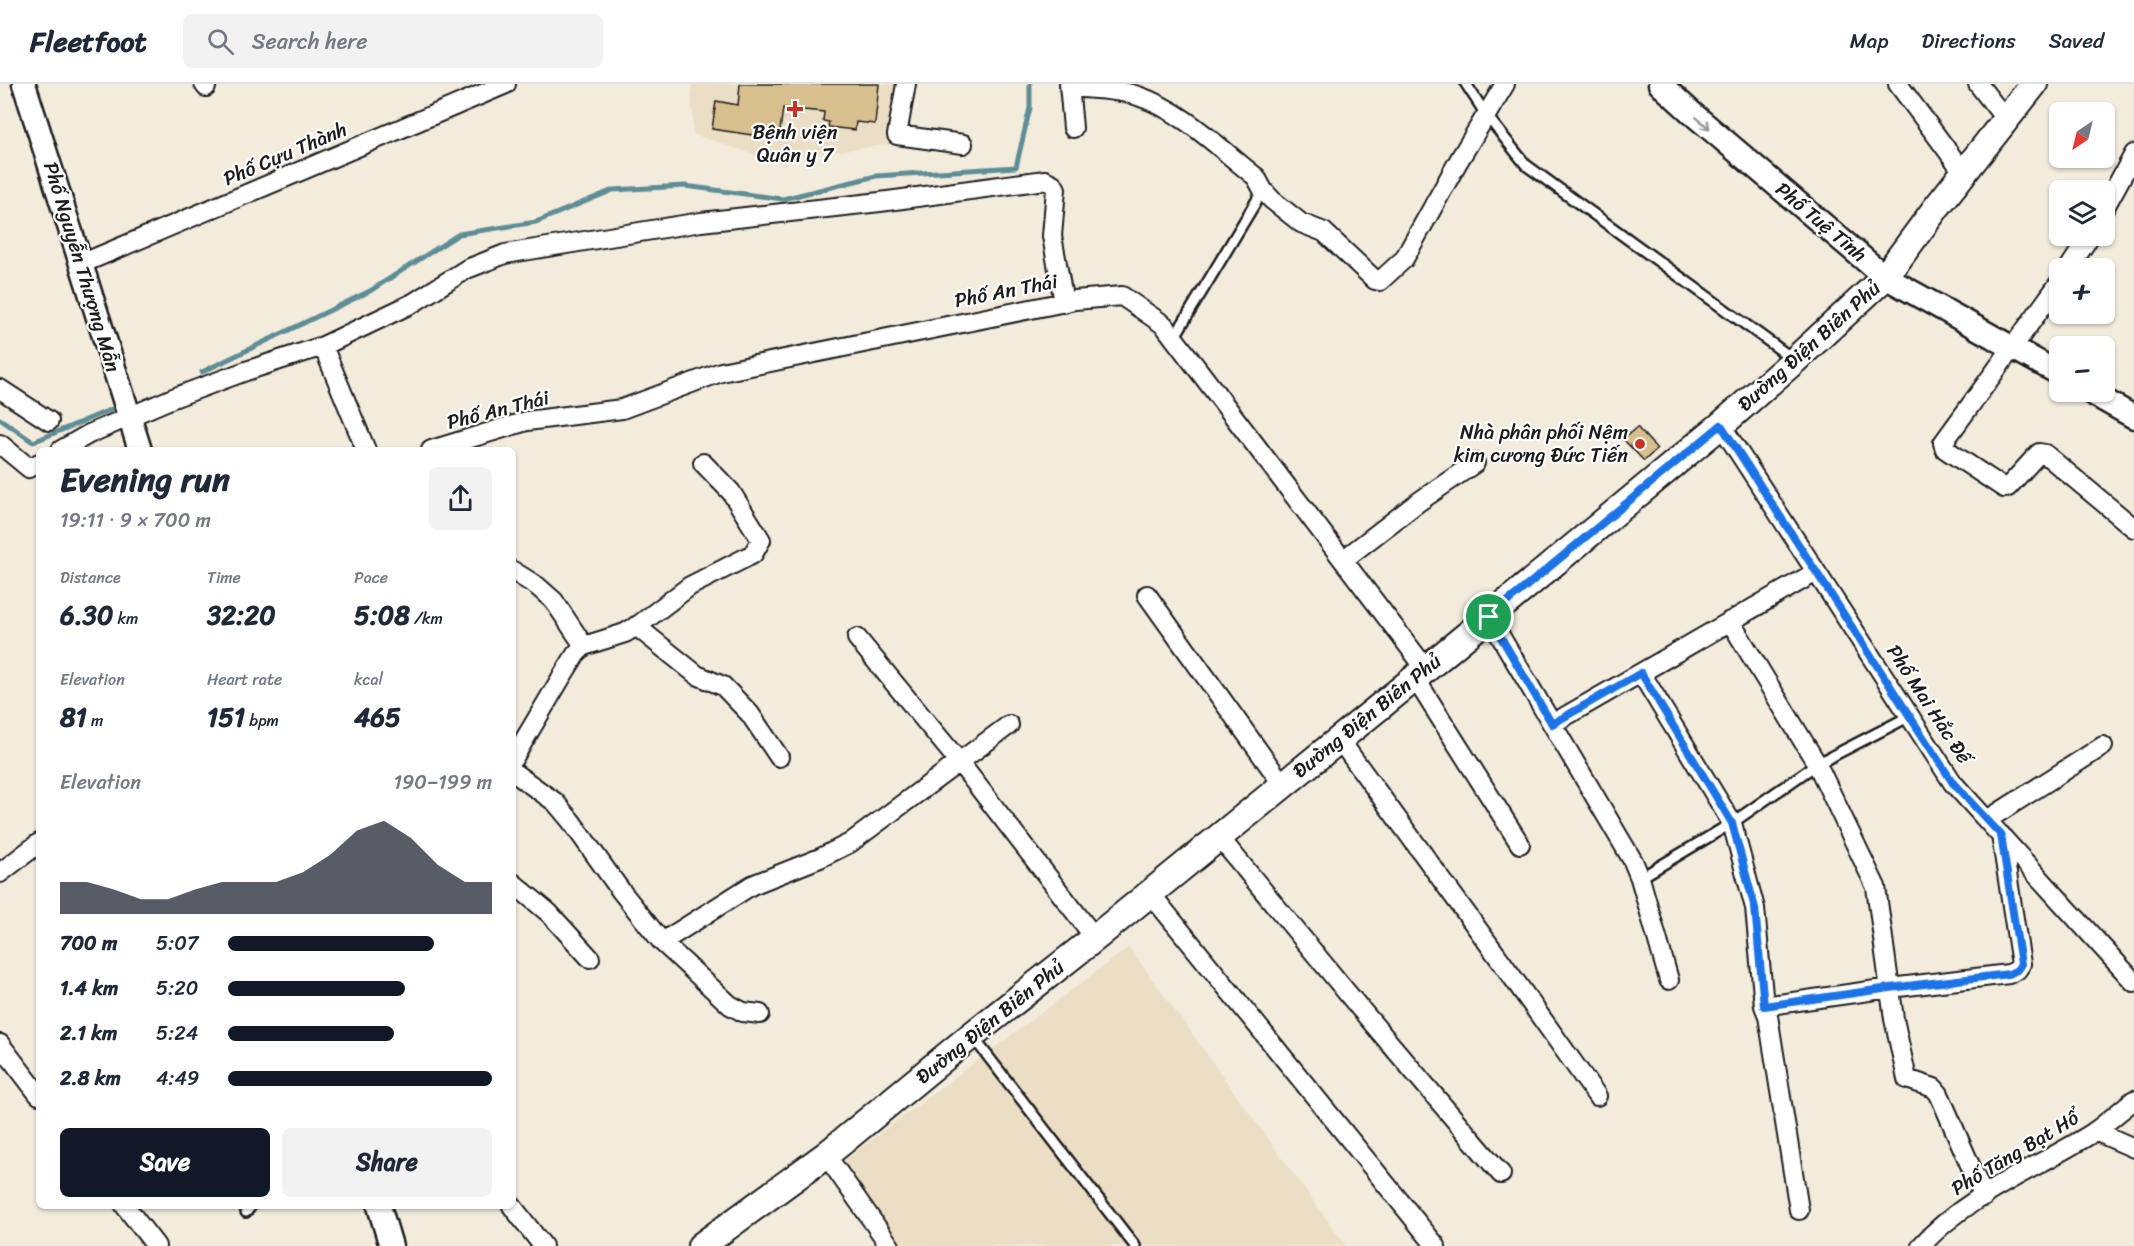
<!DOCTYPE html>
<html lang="en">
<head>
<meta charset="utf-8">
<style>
  body { margin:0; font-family:Sriracha,sans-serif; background:#f2f2f3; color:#1f2937; height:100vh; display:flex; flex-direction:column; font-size:22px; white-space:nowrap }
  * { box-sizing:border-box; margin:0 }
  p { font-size:20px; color:#747a83 }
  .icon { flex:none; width:33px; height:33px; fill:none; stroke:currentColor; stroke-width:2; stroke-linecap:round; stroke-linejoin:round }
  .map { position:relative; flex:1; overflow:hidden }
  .panel { position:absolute; left:36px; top:363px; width:480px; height:762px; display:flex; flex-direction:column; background:#fff; border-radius:9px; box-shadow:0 2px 4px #0004 }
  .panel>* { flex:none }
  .needle { width:39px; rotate:215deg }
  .buttons { position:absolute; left:2049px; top:18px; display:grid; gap:12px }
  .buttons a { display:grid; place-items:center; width:66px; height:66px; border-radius:9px; background:#fff; box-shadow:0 2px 4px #0004; font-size:30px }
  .pin { position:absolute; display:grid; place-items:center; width:51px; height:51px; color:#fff; margin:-26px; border:3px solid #fff; border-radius:50%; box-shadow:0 2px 6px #0007 }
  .round { display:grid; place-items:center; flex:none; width:63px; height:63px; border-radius:9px; background:#f2f2f3 }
  .summary { display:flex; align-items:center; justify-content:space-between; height:102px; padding:0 24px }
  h1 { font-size:33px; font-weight:700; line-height:45px }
  .metrics { display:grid; grid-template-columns:repeat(3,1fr); gap:9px; height:102px; padding:6px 24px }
  .metrics div { display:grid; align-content:center }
  .metrics b { font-size:26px; font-weight:700 }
  .metrics small { font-size:16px; font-weight:400 }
  .metrics p { font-size:16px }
  .chart { height:168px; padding:12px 24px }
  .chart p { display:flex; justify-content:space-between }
  .chart svg { width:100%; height:108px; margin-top:6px; fill:#111827; opacity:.7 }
  .action { display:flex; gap:12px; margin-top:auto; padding:12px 24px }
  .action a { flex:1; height:69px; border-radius:9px; background:#111827; color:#fff; font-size:24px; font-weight:700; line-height:69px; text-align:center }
  .action a+a { background:#f2f2f3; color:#1f2937 }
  ul { padding:0 24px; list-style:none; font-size:20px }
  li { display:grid; grid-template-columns:96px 72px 1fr; align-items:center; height:45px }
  li i { height:15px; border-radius:8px; background:#111827 }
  header { display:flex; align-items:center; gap:36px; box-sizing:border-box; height:84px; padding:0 30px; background:#fff; border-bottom:2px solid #e0e1e3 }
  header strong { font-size:28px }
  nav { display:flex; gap:33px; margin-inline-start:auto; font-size:21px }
  .search { width:420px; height:54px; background:#f2f2f3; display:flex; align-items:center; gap:15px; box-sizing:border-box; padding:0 21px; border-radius:9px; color:#747a83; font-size:22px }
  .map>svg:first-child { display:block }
  .built { fill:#ebdec5 }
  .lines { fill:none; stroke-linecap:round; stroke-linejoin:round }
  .stream { stroke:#5e8d96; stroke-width:5 }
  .building { fill:#d7bf8e; stroke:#1c1c1c; stroke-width:1.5 }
  .service-casing { stroke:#1c1c1c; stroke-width:14 }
  .minor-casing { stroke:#1c1c1c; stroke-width:22 }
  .tertiary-casing { stroke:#1c1c1c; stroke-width:27 }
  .secondary-casing { stroke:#1c1c1c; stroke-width:30 }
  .service { stroke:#fff; stroke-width:9 }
  .minor { stroke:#fff; stroke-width:18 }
  .tertiary { stroke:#fff; stroke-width:22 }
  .secondary { stroke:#fff; stroke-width:26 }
  .oneway { stroke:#999 }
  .route-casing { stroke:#fff; stroke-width:12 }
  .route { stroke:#1a73e8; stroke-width:8 }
  .poi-dot { fill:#c8321e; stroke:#fff; stroke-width:2 }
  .labels { text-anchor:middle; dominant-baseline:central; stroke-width:4.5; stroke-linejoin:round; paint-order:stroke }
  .poi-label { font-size:20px; fill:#1c1c1c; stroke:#fff }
  .street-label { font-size:20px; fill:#1c1c1c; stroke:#fff }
</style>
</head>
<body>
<header>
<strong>Fleetfoot</strong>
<div class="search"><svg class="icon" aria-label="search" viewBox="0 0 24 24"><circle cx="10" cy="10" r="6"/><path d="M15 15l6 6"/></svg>Search here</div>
<nav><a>Map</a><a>Directions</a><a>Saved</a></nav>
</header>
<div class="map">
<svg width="2134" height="1162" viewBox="0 0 2134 1162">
  <rect width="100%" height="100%" fill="#f3ecdd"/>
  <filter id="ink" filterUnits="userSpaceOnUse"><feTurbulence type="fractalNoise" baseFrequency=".0167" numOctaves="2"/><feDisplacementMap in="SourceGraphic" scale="12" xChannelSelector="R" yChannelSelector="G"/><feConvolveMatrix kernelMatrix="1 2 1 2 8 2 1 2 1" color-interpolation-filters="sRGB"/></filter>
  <g filter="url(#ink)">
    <path class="built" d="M691,0H901L893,60L801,72L784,81L693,50Z
      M1129,863L1346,1162H897L839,1080Z"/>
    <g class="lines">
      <path class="stream" d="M202,288L370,207L459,150L536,138L613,106L685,102L783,115L876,92L1016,83L1030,24V0
        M0,335L33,358L117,323"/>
    </g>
    <path class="building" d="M740,0H879L875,40L856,38L855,46L828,43L829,38L823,37L824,28L783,24L779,55L712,45L716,17L738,21Z
      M1637,343L1657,365L1644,377L1623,355Z"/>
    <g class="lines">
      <defs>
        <path id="service" d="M1466,0L1487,32L1526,81L1793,275
          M1174,254L1263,106
          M1640,794L1732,739L1817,680L1910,632
          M973,953L1135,1162
          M246,1128L251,1122"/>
        <path id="minor" d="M204,0L206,3
          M906,0L897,51L963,60
          M1069,0L1073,44
          M1898,0L1964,89
          M1978,0L2006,36
          M1070,3C1090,5 1119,5 1138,12C1183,27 1219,64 1256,93L1263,106L1272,116L1301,139L1324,148L1375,196L1380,197L1404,175L1459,76L1505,0
          M2104,125L2134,70
          M81,180L506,0
          M2069,184L2090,152
          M2060,198L1943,359L1945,365L2004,404L2008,403L2039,369L2045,370L2134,444
          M323,262L366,366
          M0,305L49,337
          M1721,341L1953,699L2134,898
          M0,360L29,384L39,379
          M61,366L89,350L173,314L246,287L323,262L413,219L467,185L505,170L701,138L880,118L1045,96L1053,100L1056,105L1052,152L1064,219
          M431,366L527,337L622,325L721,288L1075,216L1122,212L1164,241L1426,585
          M1343,476L1417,419L1475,379
          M513,487L537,502L554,517L584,562
          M1147,511L1283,701
          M1489,533L1633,777L1640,794L1669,896
          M1730,537L1817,680L1876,803L1894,935L1907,995L1934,1004L1939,1010L1984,1113
          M636,542L697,591L723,602L750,630L779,673
          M857,554L960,679L1095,854
          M1641,589L1732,739L1755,824L1764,922L1768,932L1799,1126
          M1415,594L1520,760
          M1552,640L1816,488
          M1339,655L1501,877L1597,1012
          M513,675L561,594L576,570L584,562L625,549L640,540L690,502L753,470L761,456L731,408L703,379
          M513,688L555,718L571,737L621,807L662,858L730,921L743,928L760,930
          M1987,736L2103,662
          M1219,753L1358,922L1501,1090
          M0,789L39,759
          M513,799L549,829L590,874
          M1150,809L1436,1162
          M662,858L752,801L820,774L850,759L1009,641
          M1764,922L1890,904L2009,890L2017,886L2021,880L2001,751
          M0,960L39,1011
          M2095,1047L2134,1064
          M826,1071L890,1162
          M125,1122L156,1162
          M512,1122L543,1162
          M1921,1162C1966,1111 2038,1084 2094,1048C2108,1038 2121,1026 2134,1016"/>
        <path id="tertiary" d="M24,0L140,366
          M1660,0L1693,30L1885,193L2060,290
          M2090,308L2134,333
          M379,1122L391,1162"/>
        <path id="secondary" d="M701,1162L826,1071L972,951L1095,854L1426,585L1721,341L1795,276L1885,193L1936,124L2034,0"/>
      </defs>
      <use href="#service" class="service-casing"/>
      <use href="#minor" class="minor-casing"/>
      <use href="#tertiary" class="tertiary-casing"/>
      <use href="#secondary" class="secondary-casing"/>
      <use href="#service" class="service"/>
      <use href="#minor" class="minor"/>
      <use href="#tertiary" class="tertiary"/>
      <use href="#secondary" class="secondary"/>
    </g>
    <defs><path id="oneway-shaft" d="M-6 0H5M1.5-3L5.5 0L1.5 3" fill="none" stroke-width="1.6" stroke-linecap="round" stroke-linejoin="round" transform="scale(1.5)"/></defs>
    <use class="oneway" href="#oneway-shaft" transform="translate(1703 39) rotate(40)"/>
  </g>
  <g class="lines" filter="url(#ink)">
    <defs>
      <path id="route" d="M1721,341L1953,699L2001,751L2021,880L2017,886L2009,890L1890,904L1764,922L1755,824L1732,739L1641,589L1552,640L1489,533Z"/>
    </defs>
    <use href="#route" class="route-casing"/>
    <use href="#route" class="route"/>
  </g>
  <g class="poi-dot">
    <path d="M792 16h6v6h6v6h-6v6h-6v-6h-6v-6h6z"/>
    <circle cx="1640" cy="360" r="6"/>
  </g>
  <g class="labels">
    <g class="poi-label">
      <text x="795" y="48">Bệnh viện<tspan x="795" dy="23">Quân y 7</tspan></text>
      <text x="1628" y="348" text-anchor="end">Nhà phân phối Nệm<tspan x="1628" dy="23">kim cương Đức Tiến</tspan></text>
    </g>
    <g class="street-label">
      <text transform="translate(285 70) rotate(-23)">Phố Cựu Thành</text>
      <text transform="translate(1821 138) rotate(40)">Phố Tuệ Tĩnh</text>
      <text transform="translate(82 183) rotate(73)">Phố Nguyễn Thượng Mẫn</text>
      <text transform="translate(1006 207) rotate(-11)">Phố An Thái</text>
      <text transform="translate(1809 262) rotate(-42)">Đường Điện Biên Phủ</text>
      <text transform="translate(498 326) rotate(-14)">Phố An Thái</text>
      <text transform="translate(1929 620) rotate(57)">Phố Mai Hắc Đế</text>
      <text transform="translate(1367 632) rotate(-39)">Đường Điện Biên Phủ</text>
      <text transform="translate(990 938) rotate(-39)">Đường Điện Biên Phủ</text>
      <text transform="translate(2015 1069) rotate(-31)">Phố Tăng Bạt Hổ</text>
    </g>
  </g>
</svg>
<div class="buttons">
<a><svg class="needle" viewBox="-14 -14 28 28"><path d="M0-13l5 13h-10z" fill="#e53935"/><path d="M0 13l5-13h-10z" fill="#747a83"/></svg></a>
<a><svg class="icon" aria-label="layers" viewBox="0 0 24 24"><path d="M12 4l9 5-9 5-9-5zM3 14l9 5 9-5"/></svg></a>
<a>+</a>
<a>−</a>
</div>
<div class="pin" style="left:1489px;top:533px;background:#1e9e55"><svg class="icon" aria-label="arrive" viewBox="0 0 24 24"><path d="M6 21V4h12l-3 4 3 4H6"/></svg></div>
<section class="panel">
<div class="summary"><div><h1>Evening run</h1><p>19:11 · 9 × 700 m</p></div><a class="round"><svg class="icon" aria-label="share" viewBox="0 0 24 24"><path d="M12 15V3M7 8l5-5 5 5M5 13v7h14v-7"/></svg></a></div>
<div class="metrics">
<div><p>Distance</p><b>6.30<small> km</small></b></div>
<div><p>Time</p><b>32:20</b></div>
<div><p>Pace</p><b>5:08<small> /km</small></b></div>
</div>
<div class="metrics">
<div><p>Elevation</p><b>81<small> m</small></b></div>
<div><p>Heart rate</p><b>151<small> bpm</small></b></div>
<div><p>kcal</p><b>465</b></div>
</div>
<div class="chart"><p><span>Elevation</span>190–199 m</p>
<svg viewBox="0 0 160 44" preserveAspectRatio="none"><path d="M0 44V31L10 31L20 34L30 38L40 38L50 34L60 31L70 31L80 31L90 27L100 20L110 10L120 6L130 13L140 24L150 31L160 31V44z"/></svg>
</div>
<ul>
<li><b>700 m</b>5:07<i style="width:78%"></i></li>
<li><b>1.4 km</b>5:20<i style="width:67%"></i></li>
<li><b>2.1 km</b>5:24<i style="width:63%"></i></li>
<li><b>2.8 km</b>4:49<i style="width:100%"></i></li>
</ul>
<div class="action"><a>Save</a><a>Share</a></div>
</section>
</div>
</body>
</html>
